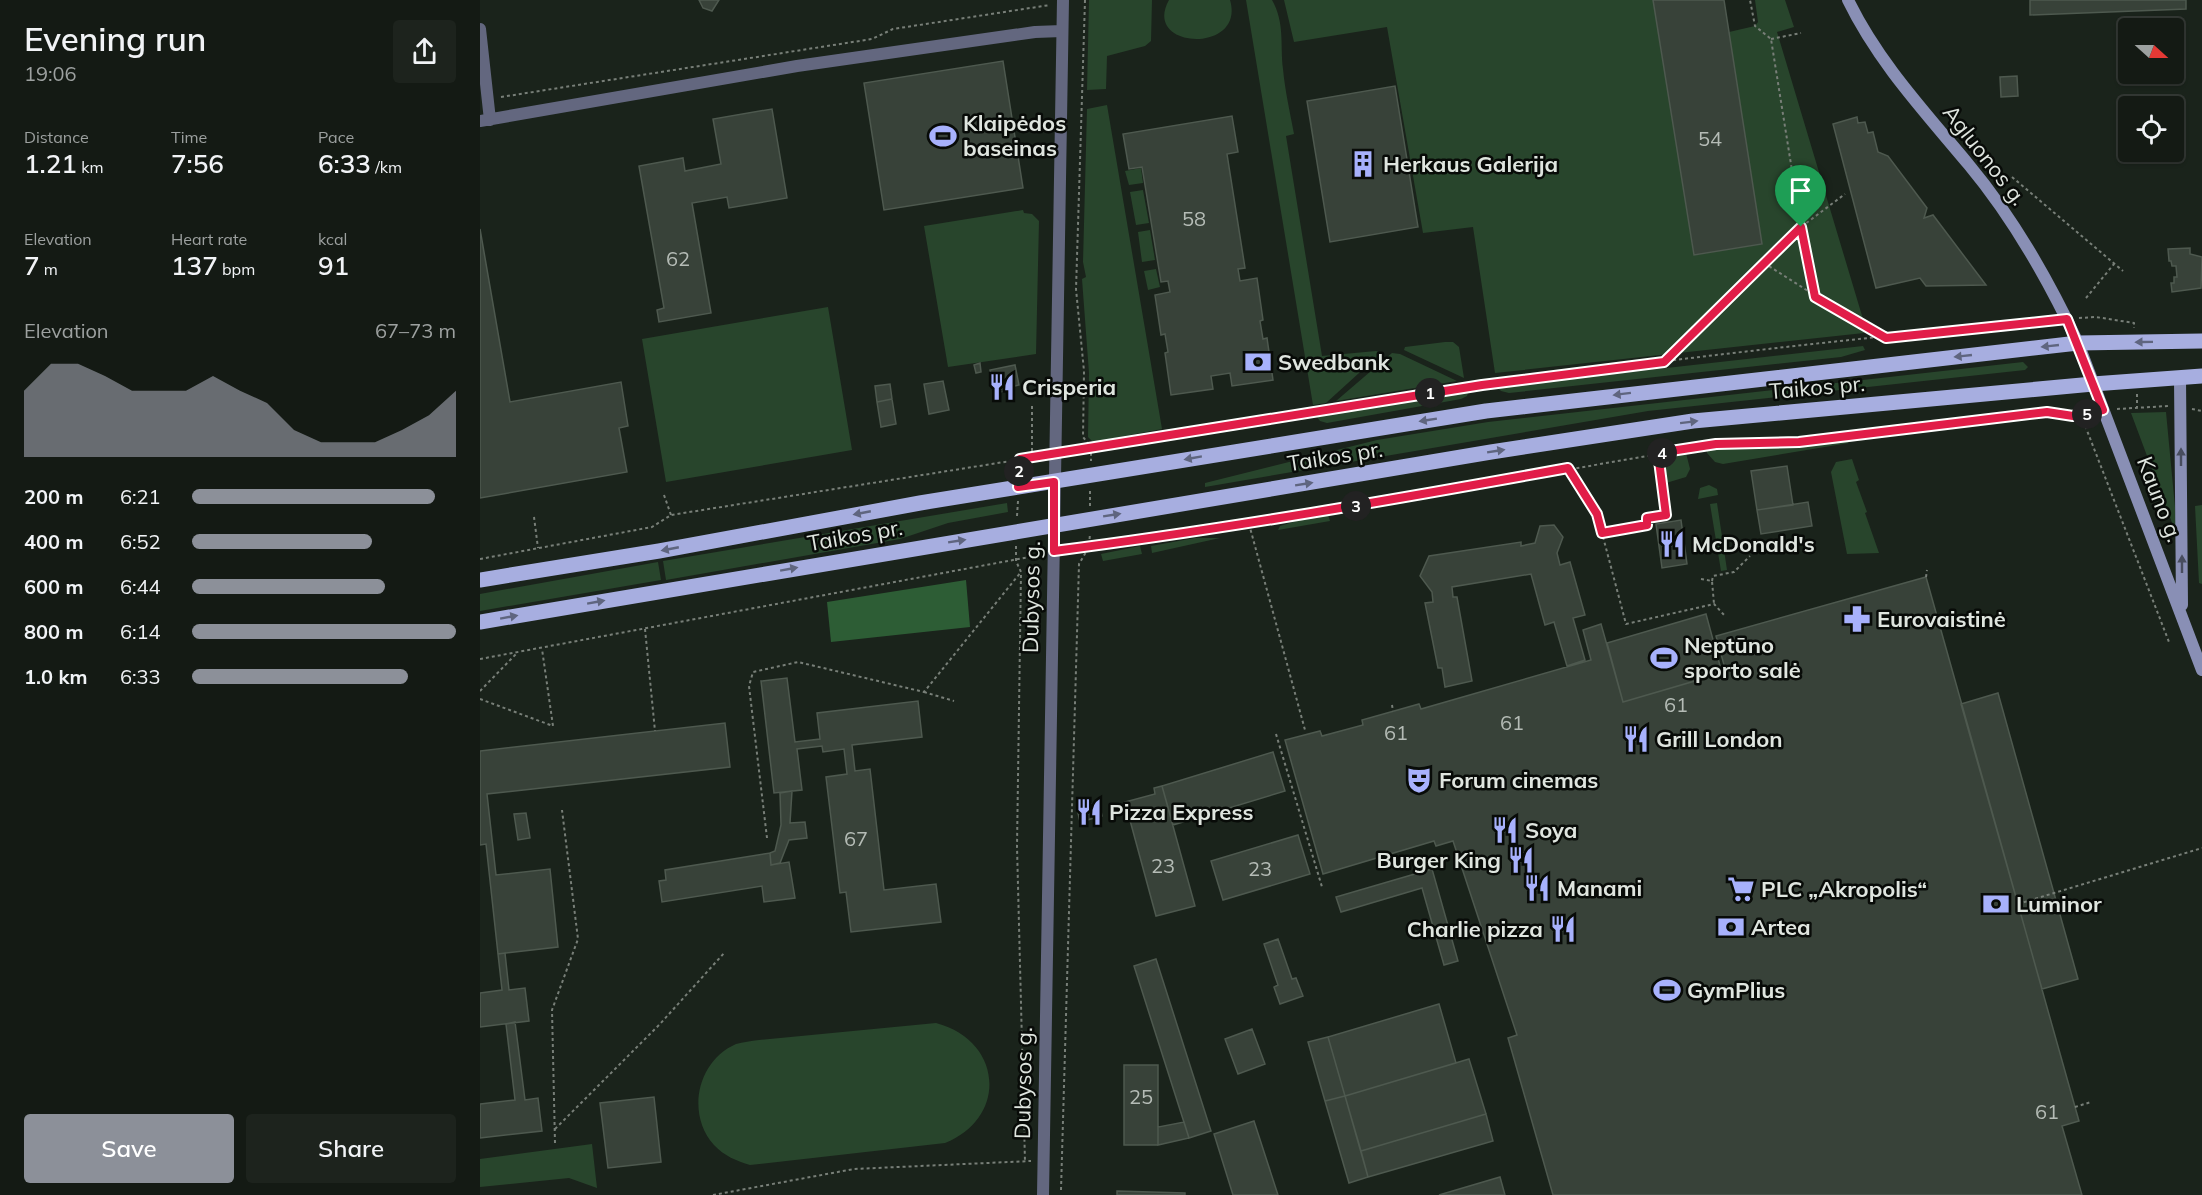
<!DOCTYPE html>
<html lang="en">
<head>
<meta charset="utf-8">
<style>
  body { margin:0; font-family:Mulish,sans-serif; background:#1d231d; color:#f1f3f6; height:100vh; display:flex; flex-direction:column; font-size:22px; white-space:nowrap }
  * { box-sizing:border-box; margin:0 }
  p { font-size:20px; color:#9da1a0 }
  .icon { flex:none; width:33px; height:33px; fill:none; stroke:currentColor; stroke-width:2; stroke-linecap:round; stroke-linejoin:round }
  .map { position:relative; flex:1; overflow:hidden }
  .panel { display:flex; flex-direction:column; background:#141a14; width:480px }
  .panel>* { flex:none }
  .needle { width:39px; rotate:111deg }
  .controls { position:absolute; left:1638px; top:18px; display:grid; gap:12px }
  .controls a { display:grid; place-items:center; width:66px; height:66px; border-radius:6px; background:#141a14; box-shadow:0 2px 4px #0004,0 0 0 2px #333834; font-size:30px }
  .pin { position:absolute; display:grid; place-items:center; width:51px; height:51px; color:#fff; margin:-62px -26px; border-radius:50% 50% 50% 0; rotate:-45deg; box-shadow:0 0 6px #0007 }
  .pin .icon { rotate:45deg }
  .km { position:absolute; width:30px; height:30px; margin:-15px; border-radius:50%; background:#222; color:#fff; font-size:16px; line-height:30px; text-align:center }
  .round { display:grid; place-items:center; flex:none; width:63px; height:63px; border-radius:6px; background:#1d231d }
  .overview { display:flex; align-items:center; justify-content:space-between; height:102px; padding:0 24px }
  h1 { font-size:33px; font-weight:600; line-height:45px }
  .stats { display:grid; grid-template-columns:repeat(3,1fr); gap:9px; height:102px; padding:6px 24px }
  .stats div { display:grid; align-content:center }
  .stats b { font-size:26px; font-weight:600 }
  .stats small { font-size:16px; font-weight:400 }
  .stats p { font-size:16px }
  .chart { height:168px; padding:12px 24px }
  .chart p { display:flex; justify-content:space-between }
  .chart svg { width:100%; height:108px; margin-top:6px; fill:#8c9099; opacity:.7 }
  .cta { display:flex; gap:12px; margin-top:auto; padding:12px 24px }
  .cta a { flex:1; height:69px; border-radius:6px; background:#8c9099; color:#fff; font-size:24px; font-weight:600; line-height:69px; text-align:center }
  .cta a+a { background:#1d231d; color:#f1f3f6 }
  ul { padding:0 24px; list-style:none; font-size:20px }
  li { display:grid; grid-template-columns:96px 72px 1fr; align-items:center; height:45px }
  li i { height:15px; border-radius:8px; background:#8c9099 }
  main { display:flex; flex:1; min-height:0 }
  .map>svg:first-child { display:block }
  .green { fill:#28452c }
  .forest { fill:#2d5d35 }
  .building { fill:#384239; stroke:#4e594f; stroke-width:1.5 }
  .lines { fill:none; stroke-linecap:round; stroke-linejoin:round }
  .path { stroke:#787f78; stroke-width:2; stroke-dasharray:3 3; stroke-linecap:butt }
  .minor { stroke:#63677f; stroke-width:12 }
  .secondary { stroke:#898fb5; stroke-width:12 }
  .primary { stroke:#a7aee0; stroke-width:15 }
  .oneway { fill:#5f657f }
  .oneway2 { fill:#484d5e }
  .route-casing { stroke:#fff; stroke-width:12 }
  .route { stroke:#e11d48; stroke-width:8 }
  .labels { text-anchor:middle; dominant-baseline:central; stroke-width:5; stroke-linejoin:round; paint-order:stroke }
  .number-label { font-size:20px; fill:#b5bcb6 }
  .poi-label { font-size:22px; font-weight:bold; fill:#dfe5df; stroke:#080b08; text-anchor:start }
  .street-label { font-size:22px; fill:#dfe5df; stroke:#080b08 }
</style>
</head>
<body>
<main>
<section class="panel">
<div class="overview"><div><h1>Evening run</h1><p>19:06</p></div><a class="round"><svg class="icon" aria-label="share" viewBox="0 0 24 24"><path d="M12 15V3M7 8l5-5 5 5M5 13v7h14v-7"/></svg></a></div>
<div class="stats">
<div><p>Distance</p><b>1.21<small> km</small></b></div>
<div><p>Time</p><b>7:56</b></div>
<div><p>Pace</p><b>6:33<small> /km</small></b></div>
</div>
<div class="stats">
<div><p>Elevation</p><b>7<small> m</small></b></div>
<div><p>Heart rate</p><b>137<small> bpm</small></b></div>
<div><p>kcal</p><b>91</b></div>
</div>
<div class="chart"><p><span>Elevation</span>67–73 m</p>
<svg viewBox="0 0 160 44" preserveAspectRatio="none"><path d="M0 44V17L10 6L20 6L30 11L40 17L50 17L60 17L70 11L80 17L90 22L100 33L110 38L120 38L130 38L140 33L150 27L160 17V44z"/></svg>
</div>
<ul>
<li><b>200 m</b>6:21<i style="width:92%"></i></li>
<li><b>400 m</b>6:52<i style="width:68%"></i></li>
<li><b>600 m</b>6:44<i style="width:73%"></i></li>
<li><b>800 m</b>6:14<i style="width:100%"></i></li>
<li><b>1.0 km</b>6:33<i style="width:82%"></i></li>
</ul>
<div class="cta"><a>Save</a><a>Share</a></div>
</section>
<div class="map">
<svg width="1722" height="1195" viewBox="0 0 1722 1195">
  <rect width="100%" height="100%" fill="#1a231b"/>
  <path class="green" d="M609,0H672L671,41L665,46L627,56L626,89L607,90Z
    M689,0H750C766,54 661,50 689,0Z
    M766,0H792C805,23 800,44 803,69C805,91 810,112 814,134L806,136L842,356L896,351L901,353L846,403L833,405Z
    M804,0H1173L1214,255L1282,244L1249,32L1275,26L1278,22L1275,0H1305L1314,27L1297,32L1383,319L1384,333L1015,373L993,227L943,233L907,27L814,42Z
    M627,105L682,429L613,442L608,437L609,373L602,279L606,277L603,262L607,109Z
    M661,168L663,183L649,185L645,171Z
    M663,190L669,223L656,225L650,192Z
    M543,210L544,213L552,214L559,221L556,354L468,367L444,226Z
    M670,230L675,260L662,262L658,232Z
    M676,269L680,287L668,290L664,271Z
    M348,307L372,450L186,482L162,339Z
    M965,342H973L979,347L984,378L924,350L925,347Z
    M1383,346L1385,350L1361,357L1029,393L1021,391L1017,387Z
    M912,353L920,354L977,381L856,401Z
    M1543,362L1548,367L1545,370L1168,411L725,487V483L897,440L1008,422Z
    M989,390L987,396L981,399L847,423L840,421L837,417Z
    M1686,412L1697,528H1694L1651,413Z
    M1365,440L1369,443L1243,464L1235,462L1227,453V450C1273,446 1319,446 1365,440Z
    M1206,453L1210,469L1206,477L1186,483L1182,458Z
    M1372,459L1379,480L1376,482L1387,512L1385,513L1399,553L1367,554L1351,472L1356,462Z
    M1229,485L1237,489L1238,495L1218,499L1220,488Z
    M527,503L528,512L468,523L420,539L186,580L183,561Z
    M1237,503L1247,570L1241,571L1230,504Z
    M1722,505V584L1719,583L1715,506Z
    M848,515L850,521L798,530L800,526L823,519Z
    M715,538H740L672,553L671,546Z
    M660,546L662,554L623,561L621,554Z
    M178,562L181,580L0,611V594Z
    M456,1023C522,1040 529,1117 465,1143L270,1165C257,1161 244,1156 234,1145C206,1114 217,1061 256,1044C263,1042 271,1041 279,1040Z
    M112,1144L117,1188L89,1178L0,1187V1159Z"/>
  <path class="forest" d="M486,580L490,627L351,642L347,602Z"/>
  <path class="building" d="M219,0H239L232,11L223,8Z
    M1173,0H1244L1282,244L1214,255Z
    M1550,0H1706V9L1550,15Z
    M523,61L543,188L404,210L384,83Z
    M1537,76L1538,96L1521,97L1520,77Z
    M915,86L938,227L850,242L827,101Z
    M292,109L307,198L249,208L247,197L212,203L231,313L179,322L177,310L184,308L159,166L203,158L205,171L241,164L233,119Z
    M752,116L758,152L747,154L765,268L758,269L760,281L777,278L783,320L780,321L783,339L787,338L793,380L752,386L750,373L731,376L733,389L691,395L685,353L688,352L685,334L681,335L675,295L690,292L688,281L681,282L662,167L649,169L643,134Z
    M1377,117L1378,123L1385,122L1388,133L1393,132L1398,152L1408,156L1447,208L1444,218L1453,215L1506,285L1446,286L1440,278L1396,288L1353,124Z
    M0,229L30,402L141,382L148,426L139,428L147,472L0,498Z
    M1710,248V254L1722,257L1721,288L1692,292L1691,283H1694V277H1697L1696,266H1692L1691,261H1689L1688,249Z
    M500,363L501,372L496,373L494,365Z
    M535,365L539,385L530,387L531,390L515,393L510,370Z
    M463,381L469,410L449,414L444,384Z
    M410,384L412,399L397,402L395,386Z
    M412,399L416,424L401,427L397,402Z
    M1307,466L1313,505L1277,510L1271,471Z
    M1328,502L1332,526L1281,534L1277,510Z
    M1201,520L1207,564L1182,568L1176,524Z
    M1074,525L1083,537L1077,553L1080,565L1090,562L1105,615L1093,618L1105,660L1087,666L1074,622L1065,625L1051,574L972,587L973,597H977L992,681L965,687L962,668H958L945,603L953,602L952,592L940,576L949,556L1041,542V546L1055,543L1060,526Z
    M1446,577L1599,1121L1582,1126L1602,1195H1073L1028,1038L1037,1035L973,841L956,846L954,841L843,874L805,740L840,731L842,736L883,725L882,720L939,704L941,709L1111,660L1103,630L1121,624L1143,702L1246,672L1236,636Z
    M1226,614L1242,673L1143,702L1127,643Z
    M307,678L315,742L340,739L337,713L438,701L442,737L372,745L375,771L390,769L404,890L456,884L461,922L371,932L366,892L360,893L346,777L367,774L364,749L343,752L342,746L317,749L322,790L294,793L281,681Z
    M1518,693L1598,979L1562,989L1481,704Z
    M245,723L250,767L7,794L16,875L70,869L78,947L18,954L6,844L0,845V751Z
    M793,752L805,791L693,825L682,786Z
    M682,786L715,906L676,916L645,802L675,794L674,788Z
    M312,791L310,823L325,822L327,838L309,840L300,863L291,865L290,853L295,851L301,825L300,793Z
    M619,802L622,816L600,822L597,808Z
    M46,813L50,838L38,840L34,814Z
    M818,835L830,874L743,900L731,861Z
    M290,853L291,865L309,862L315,898L284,902L282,886L182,902L179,881L186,880L185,870Z
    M952,869L978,961L964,965L942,888L861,912L856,897Z
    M798,939L812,979L816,978L823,996L800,1004L794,987L798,985L784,944Z
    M25,953L29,990L45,988L49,1021L0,1027V993L22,990L18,954Z
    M676,959L731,1131L709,1138L654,966Z
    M959,1004L976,1063L865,1096L848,1037Z
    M35,1022L45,1100L58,1098L62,1131L0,1138V1104L35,1100L26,1024Z
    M772,1029L785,1064L758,1074L745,1039Z
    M848,1037L865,1096L845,1101L828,1042Z
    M989,1059L1006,1114L881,1151L865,1096Z
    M644,1065H678V1145H644Z
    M865,1096L888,1177L869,1183L845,1101Z
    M174,1097L181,1162L128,1168L120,1103Z
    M1006,1114L1013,1141L888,1177L881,1151Z
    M774,1121L798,1195H753L734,1134Z
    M704,1122L709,1138L678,1145V1127Z
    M1020,1177L1025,1195H959Z
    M637,1191L705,1193V1195H637Z"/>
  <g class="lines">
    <path class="path" d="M605,0L596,289L604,371L603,437L611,447V461
      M1291,39L1321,33
      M21,97L392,39L413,29L570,5
      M1532,177L1643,271
      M1284,263L1402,338
      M1335,297L1321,227L1365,194
      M1606,298L1634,264
      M1599,318L1616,317L1654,323V328
      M1184,362L1321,227L1291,39L1275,26L1270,0
      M1657,394V407
      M1637,409L1688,406
      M1712,409L1722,411
      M1601,415L1689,642
      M588,451C914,392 1243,350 1572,320
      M552,457V406
      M1088,468L1117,514L1146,624L1234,604L1245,616
      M539,471L540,459
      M184,495L191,515
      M610,506V491
      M537,516L538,501
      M54,517L58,548
      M769,524L825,730
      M1122,533L1167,525V518L1186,515L1178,454
      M536,546V561L541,572L537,846L545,1162
      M587,550L663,541L890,504L1236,444L1319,442L1567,413L1592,416L1611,413
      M0,559L172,527L191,515L562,456
      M1446,577L1447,570
      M1221,579L1232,581L1234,604
      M1232,581L1233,576L1254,572L1270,556
      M165,629L175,731
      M0,659L560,555
      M0,691L36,654
      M444,692L474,701
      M0,699L73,726L62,649
      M912,705L913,711
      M796,734L842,887
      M287,838L269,686L273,672L318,662L444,692L541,572
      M1538,904L1722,848
      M1595,1107L1611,1102
      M75,1129L180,1024L245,952
      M75,1143L72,1010L98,939L82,810
      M581,1190L599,564L609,547L610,533
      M233,1195L374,1169L551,1161"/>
    <path class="minor" d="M0,29L10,120
      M0,121L317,66L555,32L582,31
      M563,1195L583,0"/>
    <path class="secondary" d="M1368,0C1398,62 1445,112 1489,165C1534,219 1568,279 1598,343L1722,670
      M1700,378L1702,605"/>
    <path class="primary" d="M0,580L179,551L440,503L1006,411L1598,343L1722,341
      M0,622L1011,452L1213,421L1613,384L1722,376"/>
  </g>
  <defs><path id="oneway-solid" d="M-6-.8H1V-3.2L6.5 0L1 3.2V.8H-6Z" transform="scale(1.5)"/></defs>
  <g class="oneway">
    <use href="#oneway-solid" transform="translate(1664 342) rotate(179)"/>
    <use href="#oneway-solid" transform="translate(1570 346) rotate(174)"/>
    <use href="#oneway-solid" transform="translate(1483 356) rotate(174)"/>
    <use href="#oneway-solid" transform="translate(1142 394) rotate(173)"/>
    <use href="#oneway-solid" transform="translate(948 420) rotate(171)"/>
    <use href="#oneway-solid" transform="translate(1209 422) rotate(-7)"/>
    <use href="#oneway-solid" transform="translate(1016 451) rotate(-9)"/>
    <use href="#oneway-solid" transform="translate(713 458) rotate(170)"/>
    <use href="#oneway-solid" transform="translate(824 484) rotate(-9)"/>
    <use href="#oneway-solid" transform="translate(382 513) rotate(169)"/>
    <use href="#oneway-solid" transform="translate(632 515) rotate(-9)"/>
    <use href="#oneway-solid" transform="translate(477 541) rotate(-9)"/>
    <use href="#oneway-solid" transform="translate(190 549) rotate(169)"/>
    <use href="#oneway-solid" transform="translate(309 569) rotate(-10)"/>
    <use href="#oneway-solid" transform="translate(116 602) rotate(-10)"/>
    <use href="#oneway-solid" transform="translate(29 617) rotate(-10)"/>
  </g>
  <g class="oneway2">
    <use href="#oneway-solid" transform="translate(1701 457) rotate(-90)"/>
    <use href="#oneway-solid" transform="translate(1702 564) rotate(-90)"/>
  </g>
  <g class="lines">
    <defs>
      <path id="route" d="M1321,227L1335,297L1406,338L1587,319L1623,410L1593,416L1567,412L1319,442L1236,444L1178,453L1186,515L1167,518V525L1122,533L1117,514L1088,468C917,499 746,529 574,551V482L538,487L540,459L1002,385L1184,362Z"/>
    </defs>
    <use href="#route" class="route-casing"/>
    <use href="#route" class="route"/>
  </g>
  <defs>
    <symbol id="stadium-bare" viewBox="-9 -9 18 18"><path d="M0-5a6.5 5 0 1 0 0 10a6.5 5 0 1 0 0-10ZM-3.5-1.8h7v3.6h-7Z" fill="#a7b1fc" stroke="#080b08" stroke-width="2.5" paint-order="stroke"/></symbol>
    <symbol id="building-bare" viewBox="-9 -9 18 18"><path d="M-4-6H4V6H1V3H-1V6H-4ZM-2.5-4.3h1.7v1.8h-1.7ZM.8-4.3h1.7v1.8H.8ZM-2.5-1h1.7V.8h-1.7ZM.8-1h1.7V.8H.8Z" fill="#a7b1fc" stroke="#080b08" stroke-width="2.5" paint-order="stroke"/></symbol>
    <symbol id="bank-bare" viewBox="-9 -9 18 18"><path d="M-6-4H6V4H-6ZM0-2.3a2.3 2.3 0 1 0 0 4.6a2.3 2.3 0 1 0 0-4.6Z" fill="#a7b1fc" stroke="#080b08" stroke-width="2.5" paint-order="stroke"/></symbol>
    <symbol id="restaurant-bare" viewBox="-9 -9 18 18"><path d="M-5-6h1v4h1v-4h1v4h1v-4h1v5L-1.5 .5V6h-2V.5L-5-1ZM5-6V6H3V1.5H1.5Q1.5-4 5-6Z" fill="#a7b1fc" stroke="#080b08" stroke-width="2.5" paint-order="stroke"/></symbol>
    <symbol id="pharmacy-bare" viewBox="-9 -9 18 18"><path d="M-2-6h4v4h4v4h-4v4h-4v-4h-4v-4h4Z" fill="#a7b1fc" stroke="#080b08" stroke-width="2.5" paint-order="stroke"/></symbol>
    <symbol id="theatre-bare" viewBox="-9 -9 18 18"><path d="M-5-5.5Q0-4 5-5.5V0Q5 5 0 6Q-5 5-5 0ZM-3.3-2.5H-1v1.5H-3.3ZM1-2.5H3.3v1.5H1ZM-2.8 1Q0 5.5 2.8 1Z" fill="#a7b1fc" stroke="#080b08" stroke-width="2.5" paint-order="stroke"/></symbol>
    <symbol id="supermarket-bare" viewBox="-9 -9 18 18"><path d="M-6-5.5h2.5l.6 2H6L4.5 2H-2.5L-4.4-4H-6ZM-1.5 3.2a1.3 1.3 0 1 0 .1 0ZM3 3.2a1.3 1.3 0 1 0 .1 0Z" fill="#a7b1fc" stroke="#080b08" stroke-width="2.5" paint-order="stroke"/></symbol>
  </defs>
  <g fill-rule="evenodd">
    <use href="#stadium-bare" x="444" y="117" width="38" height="38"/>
    <use href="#building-bare" x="864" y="145" width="38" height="38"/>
    <use href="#bank-bare" x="759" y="343" width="38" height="38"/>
    <use href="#restaurant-bare" x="503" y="368" width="38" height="38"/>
    <use href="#restaurant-bare" x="1173" y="525" width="38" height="38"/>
    <use href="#pharmacy-bare" x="1358" y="600" width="38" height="38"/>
    <use href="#stadium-bare" x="1165" y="639" width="38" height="38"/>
    <use href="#restaurant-bare" x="1137" y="720" width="38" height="38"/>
    <use href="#theatre-bare" x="920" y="761" width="38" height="38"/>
    <use href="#restaurant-bare" x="590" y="793" width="38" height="38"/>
    <use href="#restaurant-bare" x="1006" y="811" width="38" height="38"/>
    <use href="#restaurant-bare" x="1022" y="841" width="38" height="38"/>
    <use href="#restaurant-bare" x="1038" y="869" width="38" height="38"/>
    <use href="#supermarket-bare" x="1242" y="870" width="38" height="38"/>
    <use href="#bank-bare" x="1497" y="885" width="38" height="38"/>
    <use href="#bank-bare" x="1232" y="908" width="38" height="38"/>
    <use href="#restaurant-bare" x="1064" y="910" width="38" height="38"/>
    <use href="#stadium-bare" x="1168" y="971" width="38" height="38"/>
  </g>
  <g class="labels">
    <g class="number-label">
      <text x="1230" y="138">54</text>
      <text x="714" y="218">58</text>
      <text x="198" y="258">62</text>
      <text x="1196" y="704">61</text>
      <text x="1032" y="722">61</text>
      <text x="916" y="732">61</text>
      <text x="376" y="838">67</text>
      <text x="683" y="865">23</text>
      <text x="780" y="868">23</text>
      <text x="661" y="1096">25</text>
      <text x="1567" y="1111">61</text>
    </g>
    <g class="poi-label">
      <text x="483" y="123">Klaipėdos<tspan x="483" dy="25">baseinas</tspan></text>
      <text x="903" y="164">Herkaus Galerija</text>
      <text x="798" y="362">Swedbank</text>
      <text x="542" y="387">Crisperia</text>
      <text x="1212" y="544">McDonald's</text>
      <text x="1397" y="619">Eurovaistinė</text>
      <text x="1204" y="645">Neptūno<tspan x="1204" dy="25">sporto salė</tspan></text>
      <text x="1176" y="739">Grill London</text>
      <text x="959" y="780">Forum cinemas</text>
      <text x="629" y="812">Pizza Express</text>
      <text x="1045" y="830">Soya</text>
      <text x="1021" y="860" text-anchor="end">Burger King</text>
      <text x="1077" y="888">Manami</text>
      <text x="1281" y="889">PLC „Akropolis“</text>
      <text x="1536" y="904">Luminor</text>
      <text x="1271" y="927">Artea</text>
      <text x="1063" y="929" text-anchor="end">Charlie pizza</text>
      <text x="1207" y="990">GymPlius</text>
    </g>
    <g class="street-label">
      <text transform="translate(1505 155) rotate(52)">Agluonos g.</text>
      <text transform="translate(1337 387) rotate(-5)">Taikos pr.</text>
      <text transform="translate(855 456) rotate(-9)">Taikos pr.</text>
      <text transform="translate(1680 499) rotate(69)">Kauno g.</text>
      <text transform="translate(375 535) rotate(-10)">Taikos pr.</text>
      <text transform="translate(551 597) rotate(-89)">Dubysos g.</text>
      <text transform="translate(543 1083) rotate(-89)">Dubysos g.</text>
    </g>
  </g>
</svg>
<div class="controls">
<a><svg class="needle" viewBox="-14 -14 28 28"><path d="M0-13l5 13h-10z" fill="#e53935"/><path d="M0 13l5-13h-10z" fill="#9da1a0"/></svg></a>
<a><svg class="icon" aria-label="locate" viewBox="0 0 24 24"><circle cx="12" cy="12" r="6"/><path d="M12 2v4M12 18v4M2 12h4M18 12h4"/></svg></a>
</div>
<div class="pin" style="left:1321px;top:227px;background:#1e9e55"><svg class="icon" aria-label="arrive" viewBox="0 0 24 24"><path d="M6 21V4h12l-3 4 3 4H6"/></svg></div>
<b class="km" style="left:950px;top:393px">1</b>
<b class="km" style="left:539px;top:471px">2</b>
<b class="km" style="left:876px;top:506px">3</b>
<b class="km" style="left:1182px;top:453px">4</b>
<b class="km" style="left:1607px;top:414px">5</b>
</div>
</main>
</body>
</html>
